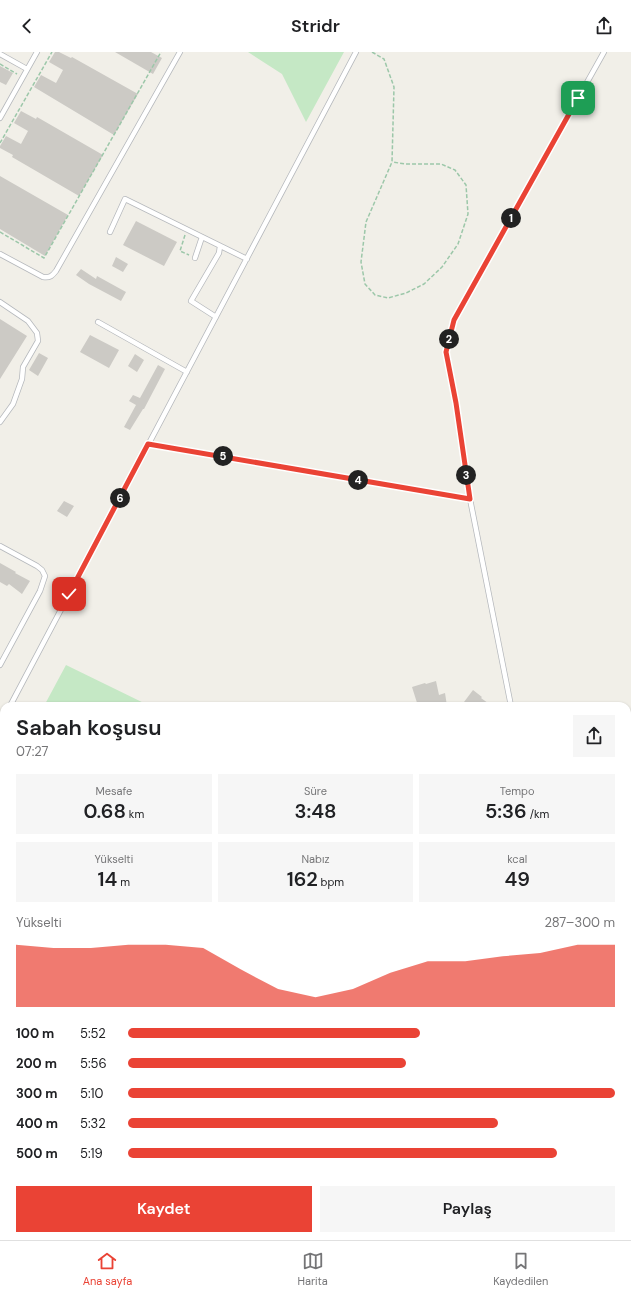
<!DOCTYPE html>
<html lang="tr">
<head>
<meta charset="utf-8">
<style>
  body { margin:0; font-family:"DM Sans",sans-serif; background:#f6f6f6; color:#202124; height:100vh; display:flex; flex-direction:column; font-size:15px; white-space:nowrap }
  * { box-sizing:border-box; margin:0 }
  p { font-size:13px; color:#757577 }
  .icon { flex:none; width:22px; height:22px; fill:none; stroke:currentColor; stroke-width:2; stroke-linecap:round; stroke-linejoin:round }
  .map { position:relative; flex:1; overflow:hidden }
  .sheet { position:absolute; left:0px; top:650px; width:631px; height:538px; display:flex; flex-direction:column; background:#fff; border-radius:12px 12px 0 0; box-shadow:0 1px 3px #0004 }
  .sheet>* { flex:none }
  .pin { position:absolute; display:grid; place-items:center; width:34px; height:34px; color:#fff; margin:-17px; border-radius:8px; box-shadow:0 2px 6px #0006 }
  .km { position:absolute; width:20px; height:20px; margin:-10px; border-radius:50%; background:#222; color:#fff; font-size:11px; line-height:20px; text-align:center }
  .round { display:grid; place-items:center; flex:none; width:42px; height:42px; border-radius:0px; background:#f6f6f6 }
  .overview { display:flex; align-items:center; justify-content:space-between; height:68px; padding:0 16px }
  h1 { font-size:22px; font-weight:600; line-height:30px }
  .metrics { display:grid; grid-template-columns:repeat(3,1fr); gap:6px; height:68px; padding:4px 16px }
  .metrics div { display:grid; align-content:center; border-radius:0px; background:#f6f6f6; text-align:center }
  .metrics b { font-size:20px; font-weight:600 }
  .metrics small { font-size:11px; font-weight:400 }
  .metrics p { font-size:11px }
  .chart { height:112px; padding:8px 16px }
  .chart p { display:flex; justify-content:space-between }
  .chart svg { width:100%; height:72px; margin-top:4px; fill:#ea4335; opacity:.7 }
  .cta { display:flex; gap:8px; margin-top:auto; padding:8px 16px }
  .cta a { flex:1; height:46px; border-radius:0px; background:#ea4335; color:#fff; font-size:16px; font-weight:600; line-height:46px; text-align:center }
  .cta a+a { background:#f6f6f6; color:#202124 }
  ul { padding:0 16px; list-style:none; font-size:13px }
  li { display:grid; grid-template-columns:64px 48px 1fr; align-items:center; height:30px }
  li i { height:10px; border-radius:5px; background:#ea4335 }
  header { display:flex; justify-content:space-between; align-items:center; height:52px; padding:0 16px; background:#fff; font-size:18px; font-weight:600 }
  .dock { display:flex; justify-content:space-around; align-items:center; height:56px; border-top:1px solid #e0e0e0; background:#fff; font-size:11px; color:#757577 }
  .dock a { display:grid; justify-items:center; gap:2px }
  .dock .on { color:#ea4335 }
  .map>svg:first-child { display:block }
  .green { fill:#c5e8c5 }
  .building { fill:#cccac5 }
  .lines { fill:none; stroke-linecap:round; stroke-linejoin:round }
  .lane-casing { stroke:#b5b8bc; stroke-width:6 }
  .path { stroke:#9cc7a9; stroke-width:1.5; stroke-dasharray:4 2; stroke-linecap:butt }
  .lane { stroke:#fff; stroke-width:4.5 }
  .route-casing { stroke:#fff; stroke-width:8 }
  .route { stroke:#ea4335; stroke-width:5 }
</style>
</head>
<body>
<header><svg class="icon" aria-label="back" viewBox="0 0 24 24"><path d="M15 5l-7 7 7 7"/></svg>Stridr<svg class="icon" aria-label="share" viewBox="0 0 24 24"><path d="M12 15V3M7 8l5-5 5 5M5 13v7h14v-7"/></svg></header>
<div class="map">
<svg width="631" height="1188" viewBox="0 0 631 1188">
  <rect width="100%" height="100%" fill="#f1efe8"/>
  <path class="green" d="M248,0H344L306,70L282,22Z
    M66,613L150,654H44Z
    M4,977V1184H49L48,1188H0V985Z"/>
  <path class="building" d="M55,0H59L71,6L72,5L138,42L114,83L34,35L41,23L56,31L63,18L49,10Z
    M115,0H151L162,6L153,22Z
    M0,14L13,21L6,33L0,30Z
    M21,59L36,67L37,65L103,103L79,144L12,105L13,103L0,96V94L6,84L21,92L28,79L14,71Z
    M0,124L68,163L45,204L0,177Z
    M136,169L177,190L164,214L123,193Z
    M116,205L128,212L123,220L112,214Z
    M81,217L96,227L97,224L126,240L121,249L89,232L76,223Z
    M0,267L27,284L0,327Z
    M90,283L119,298L109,316L80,300Z
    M39,301L48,306L38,324L29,318Z
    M135,302L144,308L137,320L128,314Z
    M158,313L165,317L144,357H143L130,378L124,375L136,353L129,349L133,343L140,346Z
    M64,449L74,454L67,465L57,459Z
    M0,511L16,520L15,521L30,529L22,542L9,532L7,534L0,530Z
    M436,629L439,643L445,641L447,654H418L412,635L425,631L426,632Z
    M473,638L482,645L481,646L492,654H461Z"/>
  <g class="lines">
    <defs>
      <path id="lane" d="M0,2L27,17
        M0,66L37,0
        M110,180L125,147L247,207
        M0,202L43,225C50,226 52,224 56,219L180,0
        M195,206L202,185
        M0,250L28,269L37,281L38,289L23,315L22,327L13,352L0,370
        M216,265L191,249L219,201L220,194
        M98,270L187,320
        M149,392L470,447
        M0,494L37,514L42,518L45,524L40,539L0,613
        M10,654L356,0
        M511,654L470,447L456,351L446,300L454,268L604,0
        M0,673L4,665
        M0,928L4,931
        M0,985L4,977
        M598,1184L599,1188
        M123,1188L124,1184
        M531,1188L532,1184"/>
    </defs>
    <use href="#lane" class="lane-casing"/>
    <path class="path" d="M372,0L384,7L394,35L392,110L366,170L361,210L365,232L375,243L388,246L406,241L424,232L442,215L458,192L468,162L466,133L455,118L441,112H406L392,110
      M0,12L17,22
      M0,91L52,0
      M0,180L44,206L161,0
      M185,183L180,199L189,203
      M194,1184L197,1188
      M246,1184V1188
      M456,1188L459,1184"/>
    <use href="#lane" class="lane"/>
  </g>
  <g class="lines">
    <defs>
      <path id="route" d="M69,542L148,392L470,447L456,351L446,300L454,268L578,46"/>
    </defs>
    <use href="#route" class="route-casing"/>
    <use href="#route" class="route"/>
  </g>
</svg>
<div class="pin" style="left:578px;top:46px;background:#1e9e55"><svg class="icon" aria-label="arrive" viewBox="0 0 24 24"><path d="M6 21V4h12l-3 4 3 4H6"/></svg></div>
<div class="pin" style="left:69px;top:542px;background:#d93025"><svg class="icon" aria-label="check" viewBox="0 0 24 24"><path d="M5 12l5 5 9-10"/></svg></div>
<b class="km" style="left:511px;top:166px">1</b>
<b class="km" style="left:449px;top:287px">2</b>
<b class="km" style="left:466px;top:423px">3</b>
<b class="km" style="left:358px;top:428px">4</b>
<b class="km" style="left:223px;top:404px">5</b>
<b class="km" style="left:120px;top:446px">6</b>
<section class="sheet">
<div class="overview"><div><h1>Sabah koşusu</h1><p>07:27</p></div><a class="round"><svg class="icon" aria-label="share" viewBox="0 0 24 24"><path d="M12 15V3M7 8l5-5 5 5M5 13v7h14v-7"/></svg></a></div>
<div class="metrics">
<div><p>Mesafe</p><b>0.68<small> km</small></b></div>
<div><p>Süre</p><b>3:48</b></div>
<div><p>Tempo</p><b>5:36<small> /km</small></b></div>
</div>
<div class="metrics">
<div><p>Yükselti</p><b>14<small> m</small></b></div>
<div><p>Nabız</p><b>162<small> bpm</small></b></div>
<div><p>kcal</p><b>49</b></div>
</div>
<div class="chart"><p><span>Yükselti</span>287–300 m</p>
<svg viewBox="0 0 160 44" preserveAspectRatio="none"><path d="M0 44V6L10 8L20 8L30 6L40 6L50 8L60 21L70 33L80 38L90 33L100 23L110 16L120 16L130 13L140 11L150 6L160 6V44z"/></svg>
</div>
<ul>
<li><b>100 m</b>5:52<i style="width:60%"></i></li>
<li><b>200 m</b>5:56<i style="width:57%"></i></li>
<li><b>300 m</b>5:10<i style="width:100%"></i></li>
<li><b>400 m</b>5:32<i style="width:76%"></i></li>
<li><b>500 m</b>5:19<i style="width:88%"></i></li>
</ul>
<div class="cta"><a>Kaydet</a><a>Paylaş</a></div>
</section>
</div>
<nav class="dock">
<a class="on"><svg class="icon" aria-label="home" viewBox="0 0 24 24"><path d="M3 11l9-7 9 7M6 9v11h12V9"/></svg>Ana sayfa</a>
<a><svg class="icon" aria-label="map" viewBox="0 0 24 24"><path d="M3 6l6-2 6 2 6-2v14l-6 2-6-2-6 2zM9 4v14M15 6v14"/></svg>Harita</a>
<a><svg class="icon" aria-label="saved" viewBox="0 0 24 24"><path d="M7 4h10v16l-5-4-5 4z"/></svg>Kaydedilen</a>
</nav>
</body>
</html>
